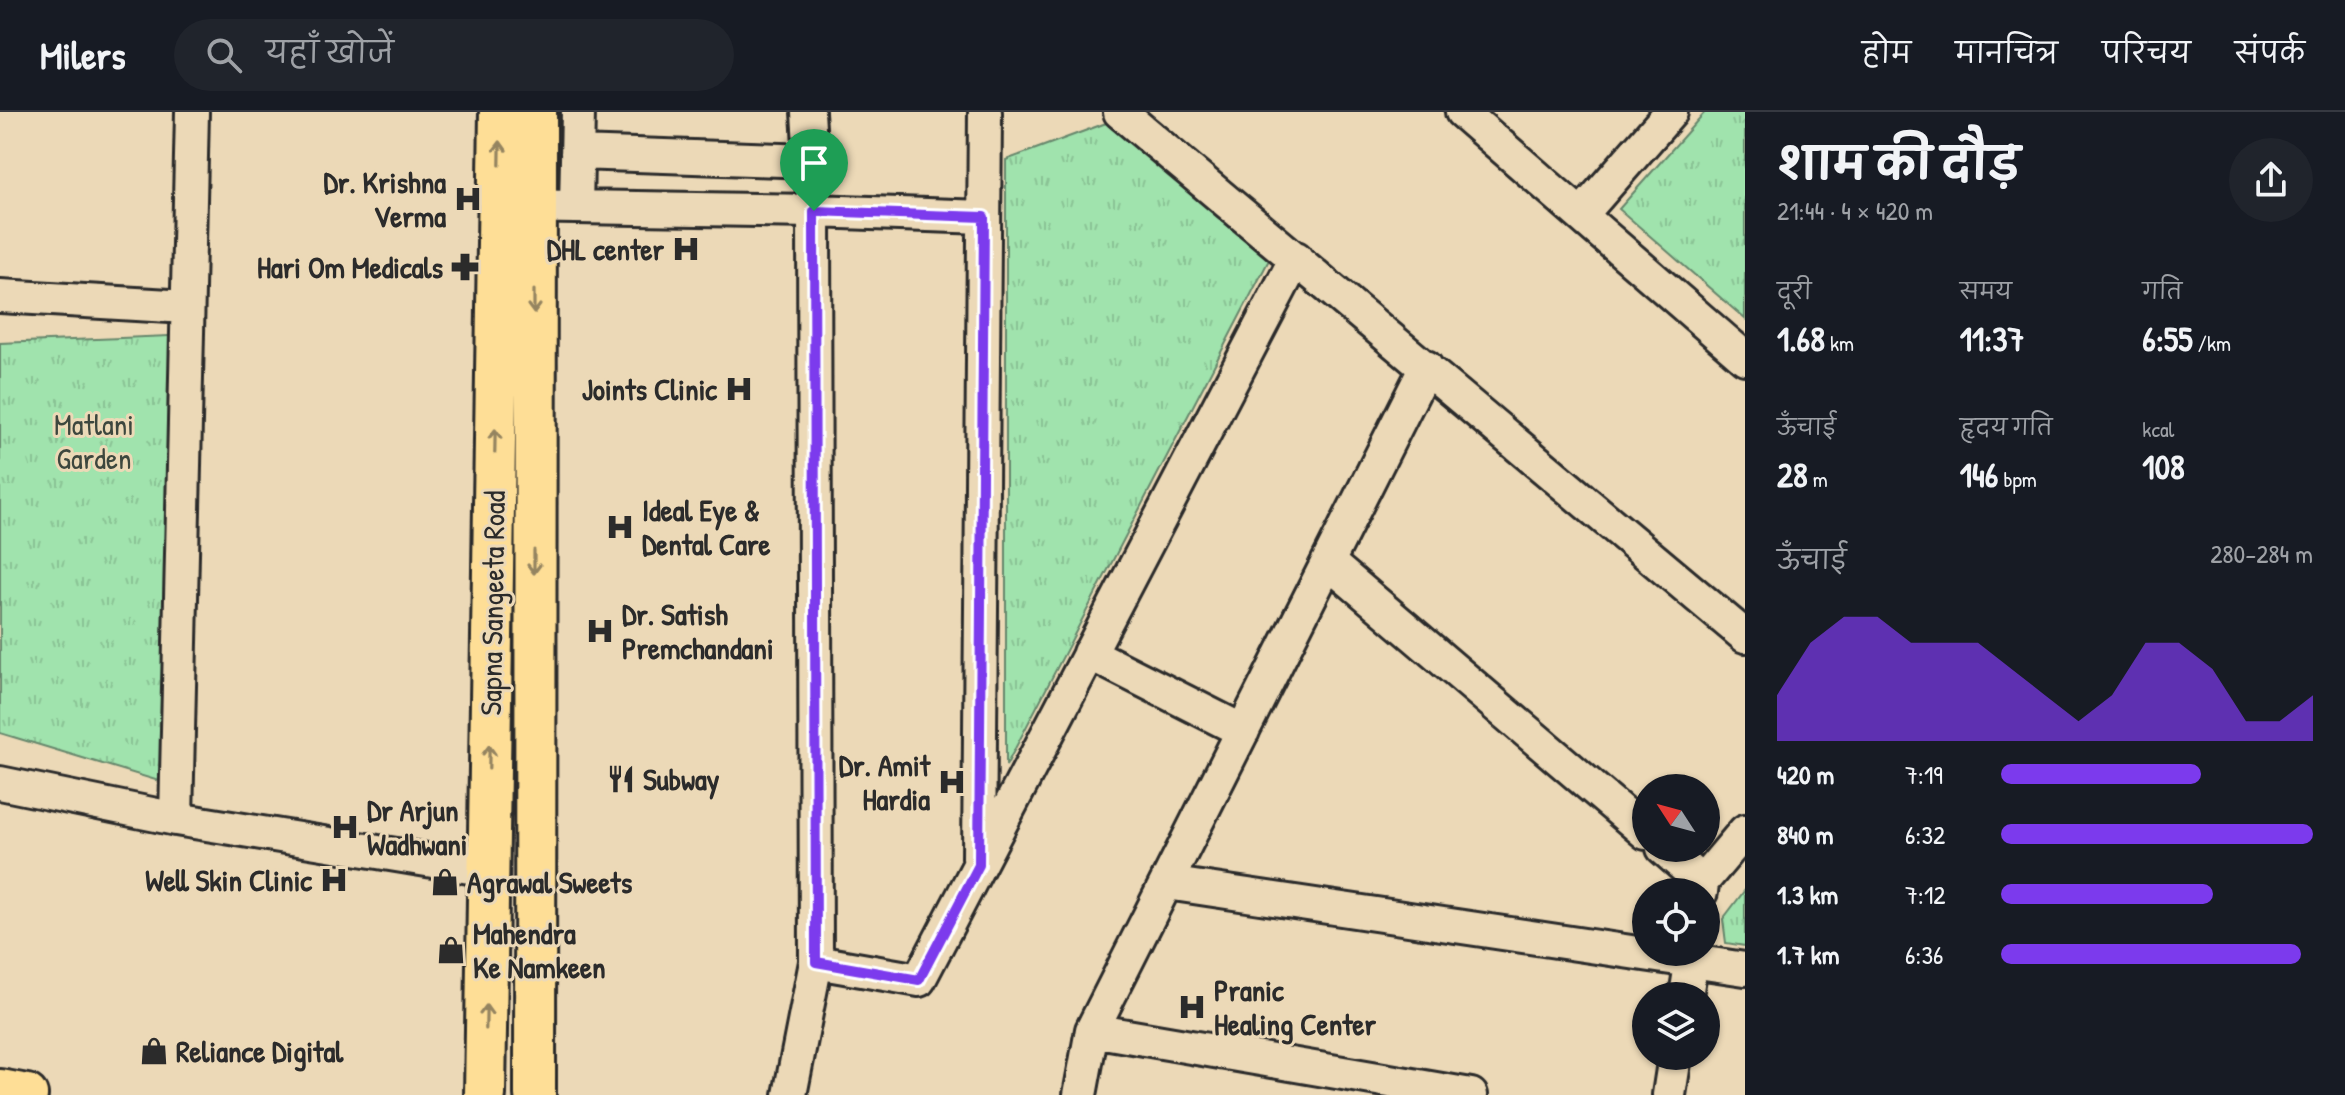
<!DOCTYPE html>
<html lang="hi">
<head>
<meta charset="utf-8">
<style>
  body { margin:0; font-family:"Patrick Hand","Playpen Sans Deva",sans-serif; background:#20242c; color:#f1f3f6; height:100vh; display:flex; flex-direction:column; font-size:30px; white-space:nowrap }
  * { box-sizing:border-box; margin:0 }
  p { font-size:26px; color:#9ea1a6 }
  .icon { flex:none; width:44px; height:44px; fill:none; stroke:currentColor; stroke-width:2; stroke-linecap:round; stroke-linejoin:round }
  .map { position:relative; flex:1; overflow:hidden }
  .panel { display:flex; flex-direction:column; background:#171b24; width:600px }
  .panel>* { flex:none }
  .needle { width:52px; rotate:306deg }
  .buttons { position:absolute; left:1632px; top:662px; display:grid; gap:16px }
  .buttons a { display:grid; place-items:center; width:88px; height:88px; border-radius:50%; background:#171b24; box-shadow:0 2px 6px #0004; font-size:40px }
  .pin { position:absolute; display:grid; place-items:center; width:68px; height:68px; color:#fff; margin:-82px -34px; border-radius:50% 50% 50% 0; rotate:-45deg; box-shadow:0 0 8px #0007 }
  .pin .icon { rotate:45deg }
  .round { display:grid; place-items:center; flex:none; width:84px; height:84px; border-radius:42px; background:#20242c }
  .summary { display:flex; align-items:center; justify-content:space-between; height:136px; padding:0 32px }
  h1 { font-size:44px; font-weight:700; line-height:60px }
  .stats { display:grid; grid-template-columns:repeat(3,1fr); gap:12px; height:136px; padding:8px 32px }
  .stats div { display:grid; align-content:center }
  .stats b { font-size:34px; font-weight:700 }
  .stats small { font-size:22px; font-weight:400 }
  .stats p { font-size:22px }
  .chart { height:224px; padding:16px 32px }
  .chart p { display:flex; justify-content:space-between }
  .chart svg { width:100%; height:144px; margin-top:8px; fill:#7c3aed; opacity:.7 }
  ul { padding:0 32px; list-style:none; font-size:26px }
  li { display:grid; grid-template-columns:128px 96px 1fr; align-items:center; height:60px }
  li i { height:20px; border-radius:10px; background:#7c3aed }
  header { display:flex; align-items:center; gap:48px; box-sizing:border-box; height:112px; padding:0 40px; background:#171b24; border-bottom:2px solid #363941 }
  header strong { font-size:38px }
  nav { display:flex; gap:44px; margin-inline-start:auto; font-size:28px }
  .search { width:560px; height:72px; background:#20242c; display:flex; align-items:center; gap:20px; box-sizing:border-box; padding:0 28px; border-radius:44px; color:#9ea1a6; font-size:30px }
  main { display:flex; flex:1; min-height:0 }
  .map>svg:first-child { display:block }
  .park { fill:url(#park-tufts); stroke:#66876c; stroke-width:2 }
  .lines { fill:none; stroke-linecap:round; stroke-linejoin:round }
  .minor-casing { stroke:#2b2b2b; stroke-width:38 }
  .major-casing { stroke:#2b2b2b; stroke-width:46 }
  .minor { stroke:#ecd9b7; stroke-width:32 }
  .major { stroke:#fede96; stroke-width:40 }
  .oneway { stroke:#948460 }
  .route-casing { stroke:#fff; stroke-width:16 }
  .route { stroke:#7c3aed; stroke-width:10 }
  .labels { text-anchor:middle; dominant-baseline:central; stroke-width:6; stroke-linejoin:round; paint-order:stroke }
  .poi-label { font-size:30px; font-weight:bold; fill:#2b2b2b; stroke:#ecd9b7; text-anchor:start }
  .park-label { font-size:30px; fill:#3d473e; stroke:#ecd9b7 }
  .street-label { font-size:30px; fill:#2b2b2b; stroke:#ecd9b7 }
</style>
</head>
<body>
<header>
<strong>Milers</strong>
<div class="search"><svg class="icon" aria-label="search" viewBox="0 0 24 24"><circle cx="10" cy="10" r="6"/><path d="M15 15l6 6"/></svg>यहाँ खोजें</div>
<nav><a>होम</a><a>मानचित्र</a><a>परिचय</a><a>संपर्क</a></nav>
</header>
<main>
<div class="map">
<svg width="1745" height="983" viewBox="0 0 1745 983">
  <defs>
    <pattern id="park-tufts" width="24" height="20" patternUnits="userSpaceOnUse" patternTransform="scale(2)"><rect width="24" height="20" fill="#a0e3ad"/><path d="M3 7l-1-3M5 7V3M7 7l1-3M15 17l-1-3M17 17v-4M19 17l1-3" fill="none" stroke="#8ac395"/></pattern>
  </defs>
  <rect width="100%" height="100%" fill="#ecd9b7"/>
  <filter id="ink" filterUnits="userSpaceOnUse"><feTurbulence type="fractalNoise" baseFrequency=".0125" numOctaves="2"/><feDisplacementMap in="SourceGraphic" scale="16" xChannelSelector="R" yChannelSelector="G"/><feConvolveMatrix kernelMatrix="1 2 1 2 8 2 1 2 1" color-interpolation-filters="sRGB"/></filter>
  <g filter="url(#ink)">
    <path class="park" d="M1705,0H1745V207L1619,97Z
      M1109,10L1272,142L1006,654V48Z
      M193,223L172,673L0,621V231Z
      M1745,778V834L1726,831L1723,807Z"/>
    <g class="lines">
      <defs>
        <path id="minor" d="M1120,0L1745,524
          M1462,0L1745,246
          M577,41L811,49
          M515,94L814,99L984,105
          M576,95L578,0
          M1581,103L1671,0
          M0,184L187,195
          M1328,450L1646,721
          M1089,541L1243,619
          M0,671L176,707L488,758
          M176,707L192,0
          M1663,736L1702,770
          M979,746L985,0
          M1167,771L1745,857
          M1701,780L1702,770L1745,719
          M816,850L919,868L1296,146
          M1686,884L1693,840
          M1092,918L1471,983
          M790,983L816,850L814,99L808,0
          M1080,983L1092,918L1426,255
          M1669,983L1675,944"/>
        <path id="major" d="M0,978L27,983
          M485,983L500,0
          M535,983L536,0"/>
      </defs>
      <use href="#minor" class="minor-casing"/>
      <use href="#major" class="major-casing"/>
      <use href="#minor" class="minor"/>
      <use href="#major" class="major"/>
    </g>
    <defs><path id="oneway-shaft" d="M-6 0H5M1.5-3L5.5 0L1.5 3" fill="none" stroke-width="1.6" stroke-linecap="round" stroke-linejoin="round" transform="scale(2)"/></defs>
    <g class="oneway">
      <use href="#oneway-shaft" transform="translate(500 41) rotate(-89)"/>
      <use href="#oneway-shaft" transform="translate(534 190) rotate(90)"/>
      <use href="#oneway-shaft" transform="translate(495 329) rotate(-89)"/>
      <use href="#oneway-shaft" transform="translate(534 450) rotate(90)"/>
      <use href="#oneway-shaft" transform="translate(489 645) rotate(-89)"/>
      <use href="#oneway-shaft" transform="translate(486 905) rotate(-89)"/>
    </g>
  </g>
  <g class="lines" filter="url(#ink)">
    <defs>
      <path id="route" d="M814,99L984,105L979,753L919,868L816,850Z"/>
    </defs>
    <use href="#route" class="route-casing"/>
    <use href="#route" class="route"/>
  </g>
  <defs>
    <symbol id="hospital-bare" viewBox="-9 -9 18 18"><path d="M-5-5h3v3.5h4V-5h3V5h-3V1.5h-4V5h-3Z" fill="#2b2b2b" stroke="#ecd9b7" stroke-width="2.5" paint-order="stroke"/></symbol>
    <symbol id="pharmacy-bare" viewBox="-9 -9 18 18"><path d="M-2-6h4v4h4v4h-4v4h-4v-4h-4v-4h4Z" fill="#2b2b2b" stroke="#ecd9b7" stroke-width="2.5" paint-order="stroke"/></symbol>
    <symbol id="restaurant-bare" viewBox="-9 -9 18 18"><path d="M-5-6h1v4h1v-4h1v4h1v-4h1v5L-1.5 .5V6h-2V.5L-5-1ZM5-6V6H3V1.5H1.5Q1.5-4 5-6Z" fill="#2b2b2b" stroke="#ecd9b7" stroke-width="2.5" paint-order="stroke"/></symbol>
    <symbol id="shop-bare" viewBox="-9 -9 18 18"><path d="M-5-2.5h2.3a2.7 3.5 0 0 1 5.4 0H5L5.5 6h-11ZM-1.5-2.5h3a1.5 2.3 0 0 0-3 0Z" fill="#2b2b2b" stroke="#ecd9b7" stroke-width="2.5" paint-order="stroke"/></symbol>
  </defs>
  <g fill-rule="evenodd">
    <use href="#hospital-bare" x="448" y="67" width="40" height="40"/>
    <use href="#hospital-bare" x="666" y="117" width="40" height="40"/>
    <use href="#pharmacy-bare" x="445" y="135" width="40" height="40"/>
    <use href="#hospital-bare" x="719" y="257" width="40" height="40"/>
    <use href="#hospital-bare" x="600" y="395" width="40" height="40"/>
    <use href="#hospital-bare" x="580" y="499" width="40" height="40"/>
    <use href="#restaurant-bare" x="601" y="647" width="40" height="40"/>
    <use href="#hospital-bare" x="932" y="650" width="40" height="40"/>
    <use href="#hospital-bare" x="325" y="695" width="40" height="40"/>
    <use href="#hospital-bare" x="314" y="748" width="40" height="40"/>
    <use href="#shop-bare" x="425" y="750" width="40" height="40"/>
    <use href="#shop-bare" x="431" y="818" width="40" height="40"/>
    <use href="#hospital-bare" x="1172" y="875" width="40" height="40"/>
    <use href="#shop-bare" x="134" y="919" width="40" height="40"/>
  </g>
  <g class="labels">
    <g class="poi-label">
      <text x="446" y="70" text-anchor="end">Dr. Krishna<tspan x="446" dy="34">Verma</tspan></text>
      <text x="664" y="137" text-anchor="end">DHL center</text>
      <text x="443" y="155" text-anchor="end">Hari Om Medicals</text>
      <text x="717" y="277" text-anchor="end">Joints Clinic</text>
      <text x="642" y="398">Ideal Eye &amp;<tspan x="642" dy="34">Dental Care</tspan></text>
      <text x="622" y="502">Dr. Satish<tspan x="622" dy="34">Premchandani</tspan></text>
      <text x="930" y="653" text-anchor="end">Dr. Amit<tspan x="930" dy="34">Hardia</tspan></text>
      <text x="643" y="667">Subway</text>
      <text x="367" y="698">Dr Arjun<tspan x="367" dy="34">Wadhwani</tspan></text>
      <text x="312" y="768" text-anchor="end">Well Skin Clinic</text>
      <text x="467" y="770">Agrawal Sweets</text>
      <text x="473" y="821">Mahendra<tspan x="473" dy="34">Ke Namkeen</tspan></text>
      <text x="1214" y="878">Pranic<tspan x="1214" dy="34">Healing Center</tspan></text>
      <text x="176" y="939">Reliance Digital</text>
    </g>
    <g class="park-label">
      <text x="94" y="312">Matlani<tspan x="94" dy="34">Garden</tspan></text>
    </g>
    <g class="street-label">
      <text transform="translate(492 491) rotate(-89)">Sapna Sangeeta Road</text>
    </g>
  </g>
</svg>
<div class="buttons">
<a><svg class="needle" viewBox="-14 -14 28 28"><path d="M0-13l5 13h-10z" fill="#e53935"/><path d="M0 13l5-13h-10z" fill="#9ea1a6"/></svg></a>
<a><svg class="icon" aria-label="locate" viewBox="0 0 24 24"><circle cx="12" cy="12" r="6"/><path d="M12 2v4M12 18v4M2 12h4M18 12h4"/></svg></a>
<a><svg class="icon" aria-label="layers" viewBox="0 0 24 24"><path d="M12 4l9 5-9 5-9-5zM3 14l9 5 9-5"/></svg></a>
</div>
<div class="pin" style="left:814px;top:99px;background:#1e9e55"><svg class="icon" aria-label="arrive" viewBox="0 0 24 24"><path d="M6 21V4h12l-3 4 3 4H6"/></svg></div>
</div>
<section class="panel">
<div class="summary"><div><h1>शाम की दौड़</h1><p>21:44 · 4 × 420 m</p></div><a class="round"><svg class="icon" aria-label="share" viewBox="0 0 24 24"><path d="M12 15V3M7 8l5-5 5 5M5 13v7h14v-7"/></svg></a></div>
<div class="stats">
<div><p>दूरी</p><b>1.68<small> km</small></b></div>
<div><p>समय</p><b>11:37</b></div>
<div><p>गति</p><b>6:55<small> /km</small></b></div>
</div>
<div class="stats">
<div><p>ऊँचाई</p><b>28<small> m</small></b></div>
<div><p>हृदय गति</p><b>146<small> bpm</small></b></div>
<div><p>kcal</p><b>108</b></div>
</div>
<div class="chart"><p><span>ऊँचाई</span>280–284 m</p>
<svg viewBox="0 0 160 44" preserveAspectRatio="none"><path d="M0 44V30L10 14L20 6L30 6L40 14L50 14L60 14L70 22L80 30L90 38L100 30L110 14L120 14L130 22L140 38L150 38L160 30V44z"/></svg>
</div>
<ul>
<li><b>420 m</b>7:19<i style="width:64%"></i></li>
<li><b>840 m</b>6:32<i style="width:100%"></i></li>
<li><b>1.3 km</b>7:12<i style="width:68%"></i></li>
<li><b>1.7 km</b>6:36<i style="width:96%"></i></li>
</ul>
</section>
</main>
</body>
</html>
